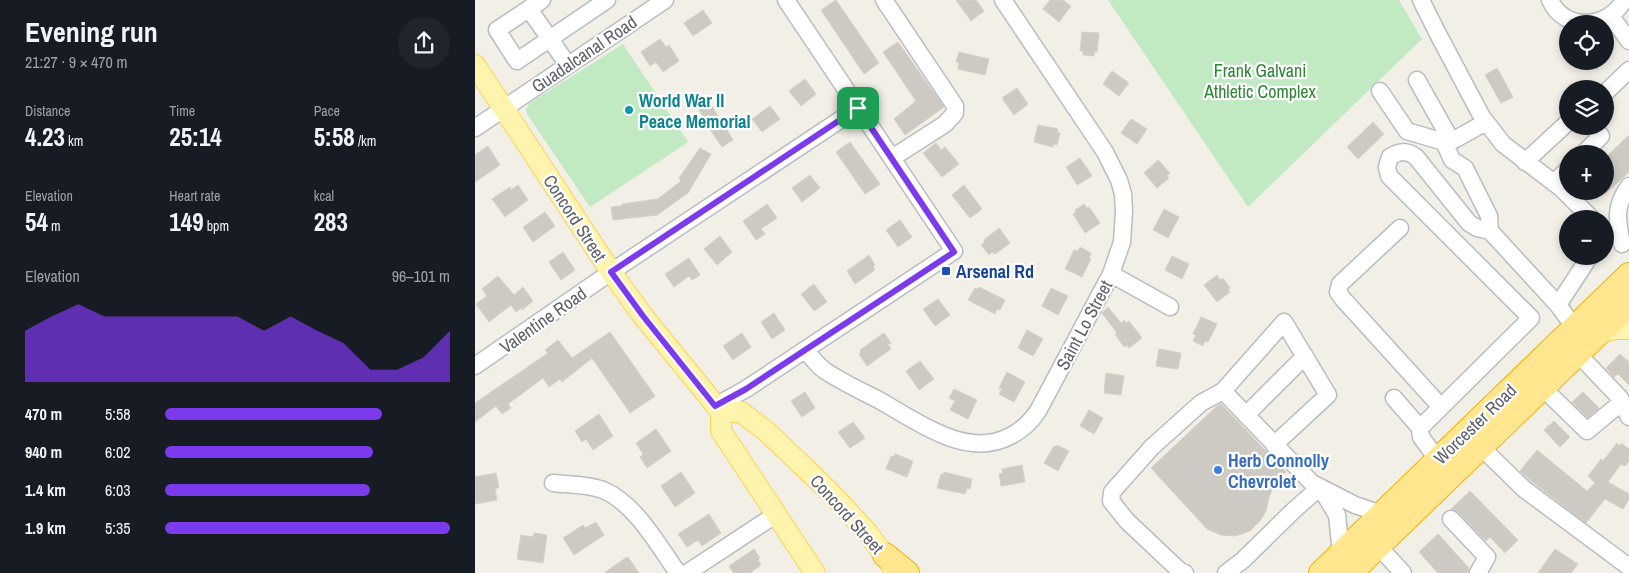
<!DOCTYPE html>
<html lang="en">
<head>
<meta charset="utf-8">
<style>
  body { margin:0; font-family:"Archivo Narrow",sans-serif; background:#20242c; color:#f1f3f6; height:100vh; display:flex; flex-direction:column; font-size:19px; white-space:nowrap }
  * { box-sizing:border-box; margin:0 }
  p { font-size:16px; color:#9ea1a6 }
  .icon { flex:none; width:28px; height:28px; fill:none; stroke:currentColor; stroke-width:2; stroke-linecap:round; stroke-linejoin:round }
  .map { position:relative; flex:1; overflow:hidden }
  .side { display:flex; flex-direction:column; background:#171b24; width:475px }
  .side>* { flex:none }
  .tools { position:absolute; left:1084px; top:15px; display:grid; gap:10px }
  .tools a { display:grid; place-items:center; width:55px; height:55px; border-radius:50%; background:#171b24; box-shadow:0 2px 8px #0003; font-size:25px }
  .pin { position:absolute; display:grid; place-items:center; width:42px; height:42px; color:#fff; margin:-21px; border-radius:10px; box-shadow:0 2px 8px #0006 }
  .round { display:grid; place-items:center; flex:none; width:52px; height:52px; border-radius:26px; background:#20242c }
  .overview { display:flex; align-items:center; justify-content:space-between; height:85px; padding:0 25px }
  h1 { font-size:28px; font-weight:700; line-height:38px }
  .metrics { display:grid; grid-template-columns:repeat(3,1fr); gap:8px; height:85px; padding:5px 25px }
  .metrics div { display:grid; align-content:center }
  .metrics b { font-size:25px; font-weight:700 }
  .metrics small { font-size:14px; font-weight:400 }
  .metrics p { font-size:14px }
  .chart { height:140px; padding:10px 25px }
  .chart p { display:flex; justify-content:space-between }
  .chart svg { width:100%; height:90px; margin-top:5px; fill:#7c3aed; opacity:.7 }
  ul { padding:0 25px; list-style:none; font-size:16px }
  li { display:grid; grid-template-columns:80px 60px 1fr; align-items:center; height:38px }
  li i { height:12px; border-radius:6px; background:#7c3aed }
  main { display:flex; flex:1; min-height:0 }
  .map>svg:first-child { display:block }
  .green { fill:#c1eac2 }
  .building { fill:#cccac3; stroke:#d7d1c4 }
  .lines { fill:none; stroke-linecap:round; stroke-linejoin:round }
  .minor-casing { stroke:#b9bcc1; stroke-width:19 }
  .major-casing { stroke:#fdd253; stroke-width:22 }
  .highway-casing { stroke:#f7b000; stroke-width:26 }
  .minor { stroke:#fff; stroke-width:16 }
  .major { stroke:#fff4ad; stroke-width:20 }
  .highway { stroke:#ffe68f; stroke-width:24 }
  .route-casing { stroke:#fff; stroke-width:10 }
  .route { stroke:#7c3aed; stroke-width:6 }
  .culture-dot { fill:#0f9aa8; stroke:#fff; stroke-width:2 }
  .transit-dot { fill:#1a4fb4; stroke:#fff; stroke-width:2 }
  .shop-dot { fill:#3f7fe0; stroke:#fff; stroke-width:2 }
  .labels { text-anchor:middle; dominant-baseline:central; stroke-width:4.5; stroke-linejoin:round; paint-order:stroke }
  .street-label { font-size:18px; fill:#5e6268; stroke:#fff }
  .park-label { font-size:18px; fill:#2e8634; stroke:#fff }
  .culture-label { font-size:18px; font-weight:bold; fill:#0d838f; stroke:#fff; text-anchor:start }
  .transit-label { font-size:18px; font-weight:bold; fill:#164399; stroke:#fff; text-anchor:start }
  .shop-label { font-size:18px; font-weight:bold; fill:#366cbe; stroke:#fff; text-anchor:start }
</style>
</head>
<body>
<main>
<section class="side">
<div class="overview"><div><h1>Evening run</h1><p>21:27 · 9 × 470 m</p></div><a class="round"><svg class="icon" aria-label="share" viewBox="0 0 24 24"><path d="M12 15V3M7 8l5-5 5 5M5 13v7h14v-7"/></svg></a></div>
<div class="metrics">
<div><p>Distance</p><b>4.23<small> km</small></b></div>
<div><p>Time</p><b>25:14</b></div>
<div><p>Pace</p><b>5:58<small> /km</small></b></div>
</div>
<div class="metrics">
<div><p>Elevation</p><b>54<small> m</small></b></div>
<div><p>Heart rate</p><b>149<small> bpm</small></b></div>
<div><p>kcal</p><b>283</b></div>
</div>
<div class="chart"><p><span>Elevation</span>96–101 m</p>
<svg viewBox="0 0 160 44" preserveAspectRatio="none"><path d="M0 44V19L10 12L20 6L30 12L40 12L50 12L60 12L70 12L80 12L90 19L100 12L110 19L120 25L130 38L140 38L150 32L160 19V44z"/></svg>
</div>
<ul>
<li><b>470 m</b>5:58<i style="width:76%"></i></li>
<li><b>940 m</b>6:02<i style="width:73%"></i></li>
<li><b>1.4 km</b>6:03<i style="width:72%"></i></li>
<li><b>1.9 km</b>5:35<i style="width:100%"></i></li>
</ul>
</section>
<div class="map">
<svg width="1154" height="573" viewBox="0 0 1154 573">
  <rect width="100%" height="100%" fill="#f1efe6"/>
  <path class="green" d="M633,0H924L947,39L773,207Z
    M148,44L213,142L115,207L52,114L51,109L55,103Z"/>
  <path class="building" d="M361,0L404,63L389,74L346,10Z
    M481,0H501L509,11L496,21Z
    M575,0H588L596,6L584,22L568,9Z
    M228,10L237,23L218,36L209,23Z
    M607,32L624,33L622,52H619V56L608,55V51H605Z
    M185,39L191,47L194,45L204,61L188,72L181,62L175,66L166,52Z
    M423,42L469,107L430,135L419,119L441,101L408,52Z
    M484,52L514,59L510,75L483,69L484,63L481,62Z
    M1022,68L1038,97L1026,103L1010,75Z
    M637,71L654,83L644,96L628,84Z
    M330,79L341,94L326,106L314,91Z
    M542,88L553,104L539,115L527,98Z
    M235,103L258,140L247,147L228,119L229,118L224,110Z
    M295,106L305,119L287,132L277,119Z
    M656,119L672,129L662,144L646,133Z
    M898,122L909,134L883,159L872,147Z
    M563,125L583,129L582,132L585,133L582,145L578,144V147L559,142Z
    M1154,135V172L1130,194V158Z
    M375,142L405,184L390,194L361,152Z
    M461,143L466,150L470,147L484,164L467,177L448,153Z
    M13,146L25,165L0,182V155Z
    M225,148L236,154L213,193L182,215L138,220L136,207L147,206V204L183,199L206,181L204,178Z
    M605,158L617,176L602,185L591,167Z
    M683,160L695,173L692,176L694,178L682,188L669,173Z
    M335,175L345,188L327,202L317,188Z
    M43,185L53,200L30,217L17,199L35,187L36,190Z
    M489,185L507,209L495,218L477,195Z
    M292,204L302,218L286,229L290,234L281,240L268,221Z
    M609,204L612,208L614,207L625,223L610,233L598,214L601,212L600,210Z
    M689,209L704,217L693,238L678,230Z
    M70,212L80,226L58,242L48,227Z
    M425,220L437,237L423,247L411,230Z
    M524,228L535,243L520,254L517,252L514,255L506,245L510,242L509,240Z
    M245,236L257,252L242,265L229,249Z
    M605,247L616,253L614,258L616,259L607,277L590,269L599,250L603,251Z
    M88,252L100,270L86,280L74,262Z
    M394,255L400,265L398,267L400,270L380,284L372,271Z
    M697,256L714,264L707,279L690,270Z
    M214,258L225,275L217,280L214,276L199,287L190,274Z
    M742,275L745,280L748,278L755,288L753,289L755,292L742,302L729,285Z
    M23,276L39,295L48,287L58,301L47,310L46,308L41,312L36,305L14,322L1,304L12,296L7,289Z
    M339,284L352,302L339,311L326,294Z
    M504,287L530,300L525,310L522,309L520,314L493,300L500,288L503,289Z
    M576,288L593,296L583,315L567,306Z
    M463,299L475,315L460,326L448,309Z
    M633,307L646,323L649,320L651,323L654,321L667,338L654,348L652,345L649,347L640,334L642,333L627,313Z
    M299,313L310,330L297,339L286,322Z
    M726,317L742,324L733,342L730,341L728,346L718,341L721,335L718,334Z
    M552,330L568,339L558,356L543,348Z
    M135,332L180,396L155,413L117,358L87,382L85,379L74,387L68,378L33,404L36,408L27,414L21,406L0,422V403L73,353L70,350L83,340L97,358Z
    M267,333L276,347L258,360L248,346Z
    M409,333L416,343L413,344L416,349L392,366L384,354L386,352L385,350Z
    M684,349L706,353L703,369L681,366Z
    M1145,354L1154,362V385L1143,374L1139,377L1131,368Z
    M445,361L459,379L444,390L431,371Z
    M532,372L550,382L539,402L524,394L527,389L524,388Z
    M631,373L649,376L646,395L629,393Z
    M479,389L502,400L493,419L475,410L480,401L474,398Z
    M330,392L340,408L327,417L316,401Z
    M1108,392L1124,408L1113,418L1097,402Z
    M746,404L811,472L800,483L794,497L791,511L785,521L775,531L760,536L746,535L732,529L676,468L742,406Z
    M614,410L628,418L619,434L605,426Z
    M124,414L138,436L118,450L111,439L107,442L100,431Z
    M1079,421L1095,437L1085,447L1069,430Z
    M378,422L390,438L375,448L363,432Z
    M181,429L196,451L172,468L165,457L168,454L161,443Z
    M1142,443L1145,446L1146,443L1154,449V461L1150,466L1146,464L1133,482L1154,494V499L1148,509L1130,499L1111,523L1056,481L1045,471L1062,450L1112,491L1120,483L1113,476L1126,459L1128,461Z
    M582,445L594,451L583,471L569,463L579,446L581,447Z
    M420,454L438,461L432,477L411,469L416,456L419,457Z
    M547,465L550,482L526,486L524,474L528,473L527,469Z
    M206,472L220,493L200,507L186,486Z
    M469,472L497,479L495,489L492,488L490,494L462,488L466,474H469Z
    M21,473L24,488H20L22,500L0,504V477Z
    M995,491L1043,540L1030,553L1015,537L1011,541L983,512L976,509Z
    M234,514L246,533L227,546L223,540L212,547L203,534Z
    M121,522L129,535L99,555L88,538L108,525L110,528Z
    M59,533L72,535L68,563L42,559L46,535L58,537Z
    M963,534L994,568L993,573H963L944,552Z
    M279,549L285,558L283,560L286,565L275,573H259L254,566Z
    M1080,549L1103,564L1096,573H1063Z
    M153,557L164,573H129L149,559Z"/>
  <g class="lines">
    <defs>
      <path id="minor" d="M67,0L22,30L42,61L132,0
        M409,0L480,106V113L470,124L417,158
        M946,0L963,34L1007,117L1018,131L1028,144L1087,189L1117,219
        M1075,0C1089,32 1134,29 1149,0
        M54,9L93,65
        M1136,16L1154,41
        M942,80L973,135L969,142L977,160L990,168L1014,216L1015,231
        M905,91L932,131L969,142
        M1130,93L1154,70
        M0,128L190,0
        M970,145L1011,122
        M1108,154L1126,136L1117,126
        M1050,162L1092,123
        M1079,183L1092,170
        M925,228L865,284L863,292L868,299L966,407
        M1130,234L1131,233
        M1147,244C1142,220 1139,207 1154,186
        M636,274L695,307
        M1083,305L1115,256
        M331,350C336,357 341,364 349,370C365,381 384,390 402,399C429,414 468,441 498,443C525,446 549,432 563,411L636,274L647,242L649,211L648,194L644,180L630,152L528,0
        M1103,354L1145,398L1154,417
        M0,366L136,272L383,108
        M1068,388L1112,431L1147,402
        M919,398L945,428L1056,318L914,176L912,167L915,157C924,151 931,150 941,157L994,223L1002,228L1015,231L1083,305L1100,328
        M240,406L271,389L479,251L311,0
        M771,415L830,356
        M945,428L946,437L963,460
        M799,445L853,395L809,322L748,391L837,483L880,505L907,514
        M1006,447L1049,489L1154,567
        M78,483C94,485 113,484 128,490C160,503 183,545 203,573
        M845,487L862,515L866,553
        M976,519L1012,557L1003,573
        M903,546L928,573
        M212,573L300,515
        M710,573L705,571L652,521L636,501L637,492L677,447L726,403L748,391
        M751,573L768,560L818,511L845,487"/>
      <path id="major" d="M0,65L136,272L168,316L246,412V431L340,573
        M1123,334L1139,329H1154
        M246,412H266L291,431L353,490L392,532L418,567"/>
      <path id="highway" d="M410,555L432,573
        M846,573L1154,275
        M875,573L1154,304"/>
    </defs>
    <use href="#minor" class="minor-casing"/>
    <use href="#major" class="major-casing"/>
    <use href="#highway" class="highway-casing"/>
    <use href="#minor" class="minor"/>
    <use href="#major" class="major"/>
    <use href="#highway" class="highway"/>
  </g>
  <g class="lines">
    <defs>
      <path id="route" d="M383,108L479,252L271,389L240,406L168,316L136,272Z"/>
    </defs>
    <use href="#route" class="route-casing"/>
    <use href="#route" class="route"/>
  </g>
  <circle class="culture-dot" cx="154" cy="110" r="5"/>
  <rect class="transit-dot" x="466" y="266" width="10" height="10" rx="2.5"/>
  <circle class="shop-dot" cx="743" cy="470" r="5"/>
  <g class="labels">
    <g class="street-label">
      <text transform="translate(109 54) rotate(-34)">Guadalcanal Road</text>
      <text transform="translate(100 218) rotate(57)">Concord Street</text>
      <text transform="translate(68 320) rotate(-35)">Valentine Road</text>
      <text transform="translate(609 325) rotate(-62)">Saint Lo Street</text>
      <text transform="translate(1000 424) rotate(-44)">Worcester Road</text>
      <text transform="translate(372 514) rotate(48)">Concord Street</text>
    </g>
    <g class="park-label">
      <text x="785" y="70">Frank Galvani<tspan x="785" dy="21">Athletic Complex</tspan></text>
    </g>
    <g class="culture-label">
      <text x="164" y="100">World War II<tspan x="164" dy="21">Peace Memorial</tspan></text>
    </g>
    <g class="transit-label">
      <text x="481" y="271">Arsenal Rd</text>
    </g>
    <g class="shop-label">
      <text x="753" y="460">Herb Connolly<tspan x="753" dy="21">Chevrolet</tspan></text>
    </g>
  </g>
</svg>
<div class="tools">
<a><svg class="icon" aria-label="locate" viewBox="0 0 24 24"><circle cx="12" cy="12" r="6"/><path d="M12 2v4M12 18v4M2 12h4M18 12h4"/></svg></a>
<a><svg class="icon" aria-label="layers" viewBox="0 0 24 24"><path d="M12 4l9 5-9 5-9-5zM3 14l9 5 9-5"/></svg></a>
<a>+</a>
<a>−</a>
</div>
<div class="pin" style="left:383px;top:108px;background:#1e9e55"><svg class="icon" aria-label="arrive" viewBox="0 0 24 24"><path d="M6 21V4h12l-3 4 3 4H6"/></svg></div>
</div>
</main>
</body>
</html>
